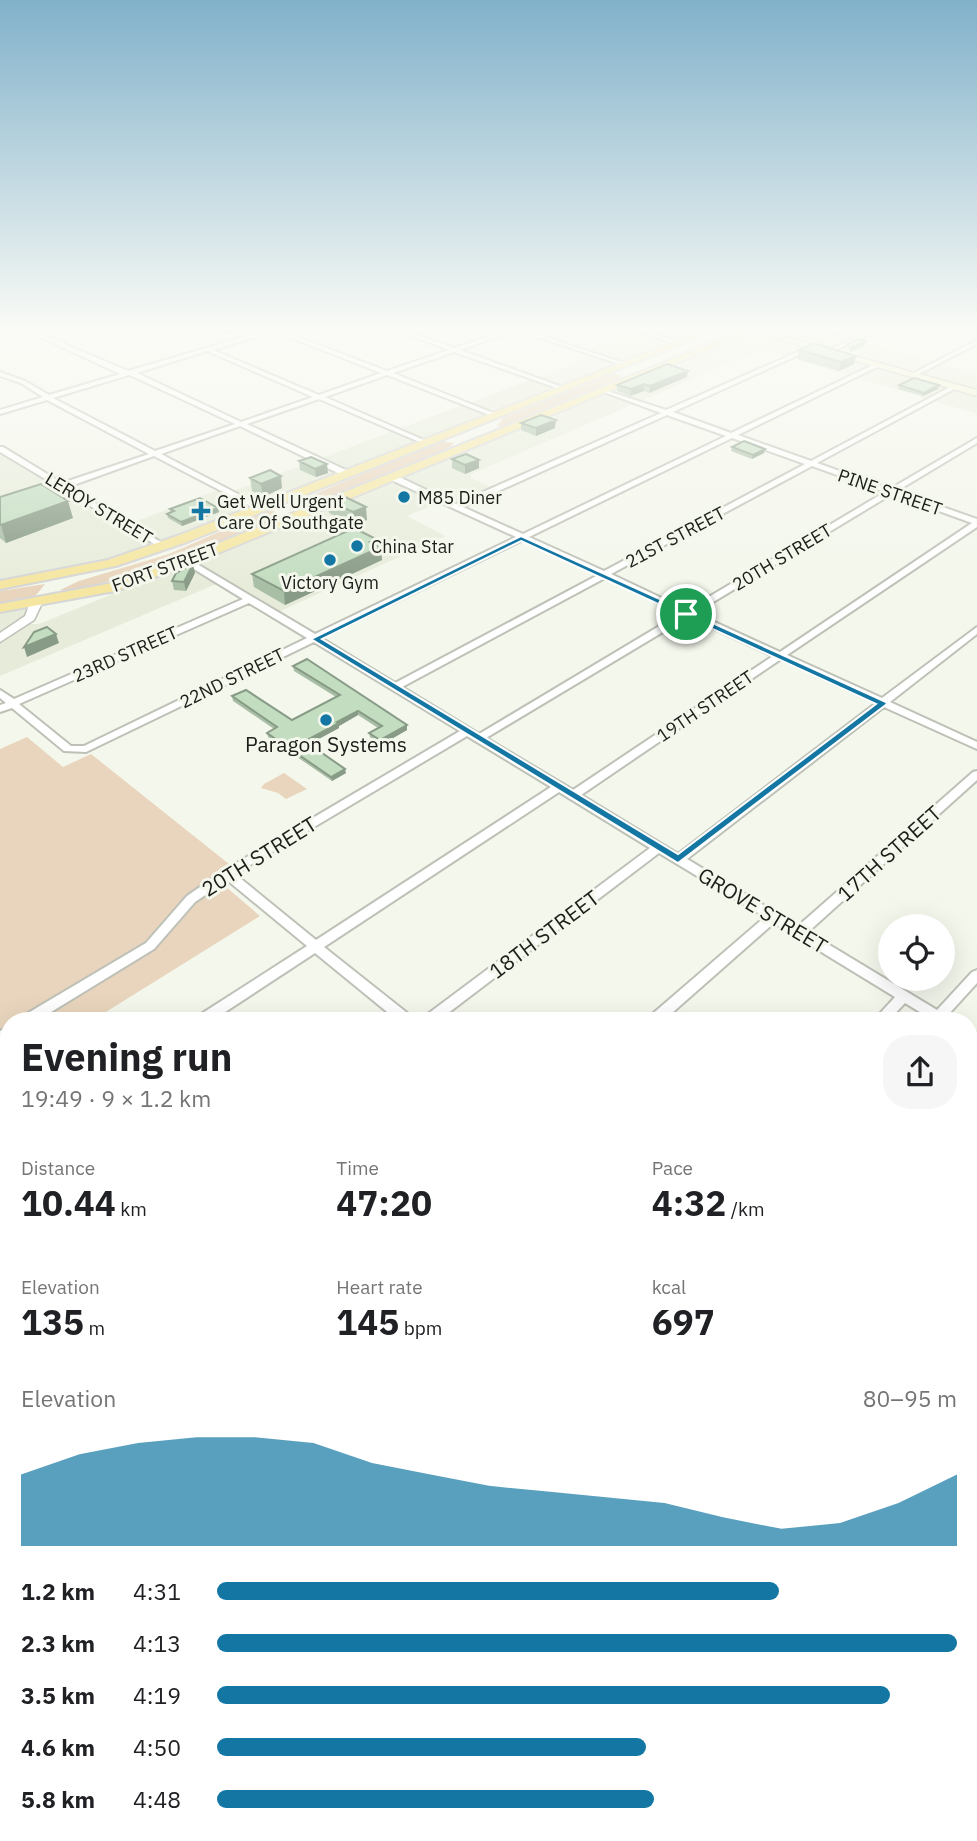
<!DOCTYPE html>
<html lang="en">
<head>
<meta charset="utf-8">
<style>
  body { margin:0; font-family:"IBM Plex Sans",sans-serif; background:#f6f6f6; color:#202124; height:100vh; display:flex; flex-direction:column; font-size:26px; white-space:nowrap }
  * { box-sizing:border-box; margin:0 }
  p { font-size:23px; color:#757577 }
  .icon { flex:none; width:38px; height:38px; fill:none; stroke:currentColor; stroke-width:2; stroke-linecap:round; stroke-linejoin:round }
  .map { position:relative; flex:1; overflow:hidden }
  .drawer { position:absolute; left:0px; top:1012px; width:978px; height:830px; display:flex; flex-direction:column; background:#fff; border-radius:28px 28px 0 0; box-shadow:0 7px 28px #0002 }
  .drawer>* { flex:none }
  .buttons { position:absolute; left:878px; top:914px; display:grid; gap:14px }
  .buttons a { display:grid; place-items:center; width:77px; height:77px; border-radius:50%; background:#fff; box-shadow:0 7px 28px #0002; font-size:35px }
  .pin { position:absolute; display:grid; place-items:center; width:60px; height:60px; color:#fff; margin:-30px; border:4px solid #fff; border-radius:50%; box-shadow:0 2px 7px #0007 }
  .round { display:grid; place-items:center; flex:none; width:74px; height:74px; border-radius:28px; background:#f6f6f6 }
  .head { display:flex; align-items:center; justify-content:space-between; height:119px; padding:0 21px }
  h1 { font-size:38px; font-weight:700; line-height:52px }
  .stats { display:grid; grid-template-columns:repeat(3,1fr); gap:10px; height:119px; padding:7px 21px }
  .stats div { display:grid; align-content:center }
  .stats b { font-size:35px; font-weight:700 }
  .stats small { font-size:19px; font-weight:400 }
  .stats p { font-size:19px }
  .chart { height:196px; padding:14px 21px }
  .chart p { display:flex; justify-content:space-between }
  .chart svg { width:100%; height:126px; margin-top:7px; fill:#1477a3; opacity:.7 }
  ul { padding:0 21px; list-style:none; font-size:23px }
  li { display:grid; grid-template-columns:112px 84px 1fr; align-items:center; height:52px }
  li i { height:18px; border-radius:9px; background:#1477a3 }
  .map>svg:first-child { display:block }
  .built { fill:#e7ecda }
  .green { fill:#e9d5bd }
  .lines { fill:none; stroke-linecap:round; stroke-linejoin:round }
  .minor-casing { stroke:#bec1b7; stroke-width:4 }
  .tertiary-casing { stroke:#bec1b7; stroke-width:3 }
  .secondary-casing { stroke:#bec1b7; stroke-width:3 }
  .primary-casing { stroke:#d6d6d6; stroke-width:4 }
  .minor { fill:#fff; fill-rule:evenodd }
  .tertiary { fill:#fff; fill-rule:evenodd }
  .secondary { fill:#faf2d0; fill-rule:evenodd }
  .primary { fill:#f5e6a1; fill-rule:evenodd }
  .wall { fill:#a8bea5 }
  .shaded-wall { fill:#889b86 }
  .building { fill:#c3ddc0; stroke:#889b86; stroke-width:2 }
  .route { fill:#1477a3; stroke:#fff; stroke-width:2; fill-rule:evenodd }
  .poi-dot { fill:#1477a3; stroke:#f4f7ec; stroke-width:2.5 }
  .labels { text-anchor:middle; dominant-baseline:central; stroke-width:6; stroke-linejoin:round; paint-order:stroke }
  .far-street-label { font-size:18px; fill:#1d1e1a; stroke:#f4f7ec }
  .far-poi-label { font-size:18px; fill:#1d1e1a; stroke:#f4f7ec; text-anchor:start }
  .poi-label { font-size:21px; fill:#1d1e1a; stroke:#f4f7ec }
  .street-label { font-size:21px; fill:#1d1e1a; stroke:#f4f7ec }
</style>
</head>
<body>
<div class="map">
<svg width="977" height="1841" viewBox="0 0 977 1841">
  <rect width="100%" height="100%" fill="#f4f7ec"/>
  <path class="built" d="M635,330H712L151,550L0,585V449L127,525L220,489L228,493L541,376L594,355L585,351L637,331Z
    M751,330H876L853,340L977,373V414L762,349L471,474V478L496,489L455,507L443,501L407,516L445,536L274,614L221,582L0,676V608L36,603L24,624H39L110,595V588Z
    M970,1051L977,1056V1234L970,1244Z
    M0,1210L9,1221V1315L0,1321Z
    M970,1488L977,1494V1841H699L705,1832H970Z"/>
  <path class="green" d="M611,374L622,375L619,379L508,426H497L503,418Z
    M441,441L454,443L448,449C422,460 308,515 289,510L298,501Z
    M271,509L283,518L142,573L70,591L60,590L79,581L169,554Z
    M45,584L33,599L0,604V591Z
    M27,737L63,767L91,754L229,864L212,875L260,916L93,1020H9V1072L0,1078V749Z
    M284,773L307,789L286,799L278,793L261,788L264,784Z
    M977,1234V1470L970,1464V1244Z"/>
  <g class="lines">
    <defs>
      <path id="minor" d="M25,330H32L128,371L267,330H280L387,371L449,350L395,330H402L454,348L508,330H515L460,350L565,388L560,389L454,352L393,373L496,414V416H492L387,375L325,397L426,441V443H422L319,399L247,424L348,471V475H342L240,426L161,454L261,506V510H258L154,456L68,487L164,544L165,546L161,548L0,452V447H3L62,483L149,454L47,400L0,414V410L43,397L21,383L0,376V372L25,381L49,395L120,374ZM274,331L381,373L319,395L213,350ZM207,351L313,397L241,422L137,373ZM129,375L132,376L235,424L155,451L53,398Z
        M517,330H524L627,364L622,365Z
        M632,330H640L682,343L677,344Z
        M872,330H879L831,352L826,351Z
        M977,340V344L915,376L910,375Z
        M811,346L816,347L673,412L731,433L875,364H879V366L738,435L811,461L952,386H956V388L817,463L890,489L977,438V443L897,491L977,519V527L787,655L882,698L977,627V634L890,702L977,742V749L884,707L687,859L798,926L973,772L977,771V780L808,932L937,1010L972,972L977,970V983L947,1016L950,1020H933L905,1003L889,1020H874L895,997L774,923L664,1020H648L650,1016L765,917L659,853L439,1020H423L425,1016L650,848L559,792L324,947L411,1016L413,1020H397L315,953L213,1020H196L198,1016L307,946L227,880L195,902L154,949L38,1020H21L23,1016L146,943L187,896L223,871L460,731L314,642L86,752L64,751L12,708L0,712V705L6,703L0,698V690L14,699L243,599L184,563L183,561L187,558L315,634L516,537L389,479V475H395L456,504L661,413L604,392V390L666,410ZM667,415L726,436L523,534L463,507ZM732,438L805,464L604,571L529,537ZM812,466L885,492L687,610L611,574ZM892,494L972,523L780,652L695,613ZM523,540L598,575L395,683L321,638ZM605,578L681,613L479,734L402,687ZM249,603L307,638L84,746H71L19,704ZM688,617L773,656L573,790L486,738ZM781,659L876,703L678,854L581,795ZM467,736L551,787L316,940L235,874Z
        M9,1027V1039L0,1042V1031Z
        M970,1031L977,1034V1046L970,1043Z
        M9,1142V1156L0,1160V1146Z
        M0,1165L9,1171V1188L0,1182Z
        M9,1327V1345L0,1349V1331Z
        M9,1572V1595L0,1600V1577Z
        M81,1832H108L104,1841H77Z
        M460,1832H485L481,1841H456Z
        M523,1832H548L552,1841H527Z"/>
      <path id="tertiary" d="M36,600L42,603L34,620L0,642V633L25,616L30,603Z"/>
      <path id="secondary" d="M748,330H760L977,390V396Z"/>
      <path id="primary" d="M705,330H717L187,542L116,566L0,589V581L108,560L177,536Z
        M744,330H756L192,564L115,591L0,612V604L107,584L182,558Z"/>
    </defs>
    <use href="#minor" class="minor-casing"/>
    <use href="#tertiary" class="tertiary-casing"/>
    <use href="#secondary" class="secondary-casing"/>
    <use href="#primary" class="primary-casing"/>
    <use href="#minor" class="minor"/>
    <use href="#tertiary" class="tertiary"/>
    <use href="#secondary" class="secondary"/>
    <use href="#primary" class="primary"/>
  </g>
  <path class="wall" d="M210,330H244L225,335Z
    M810,330H847L834,336Z
    M799,350L854,364L839,371L797,359Z
    M687,377L649,393L644,391L630,396L617,391V385Z
    M899,385L938,389L923,396L898,389Z
    M521,423L555,428L536,436L521,430Z
    M732,447L764,453L752,459L731,451Z
    M452,459L479,460V468L465,474L452,468Z
    M299,461L328,473L316,477L300,470Z
    M250,478L282,488L263,497L252,491Z
    M0,497L73,518L6,543L0,538Z
    M327,500L367,520L354,525L329,513Z
    M170,509L219,512L182,526L168,518L167,514L171,512Z
    M377,545L382,560L285,605L254,587L252,574Z
    M195,573L186,591L174,590L172,581Z
    M293,666L407,725V730L381,745L370,737L369,733L378,728L358,715L339,726V728L309,744L346,773L332,781L268,737L267,733L274,729L233,701L232,696L292,720L336,697L294,671Z
    M970,1484L977,1490V1592L970,1585Z"/>
  <path class="shaded-wall" d="M224,330H244L225,335Z
    M835,330H847L834,336Z
    M866,341L865,345L850,352V348Z
    M856,356L854,364L839,371L841,362Z
    M688,371L687,377L649,393L650,386Z
    M644,384V391L630,396L631,389Z
    M939,385L938,389L923,396L924,393Z
    M556,420L555,428L536,436V428Z
    M765,449L764,453L752,459L753,455Z
    M479,460V468L465,474V465Z
    M327,464L328,473L316,477L315,469Z
    M281,476L282,488L263,497L261,484Z
    M68,501L73,518L6,543L1,525Z
    M366,507L367,520L354,525L353,512Z
    M218,508L219,512L182,526L181,522Z
    M376,539L377,549L381,547L382,560L285,605L284,591Z
    M193,564L195,573L186,591L184,582Z
    M56,634L59,643L27,657L24,647Z
    M358,711V715L339,726V728L306,746L305,741Z
    M407,725V730L381,745L380,740Z
    M345,769L346,773L332,781L331,777Z"/>
  <path class="building" d="M859,339L866,341L850,348L847,344Z
    M814,343L856,356L841,362L799,350Z
    M667,364L688,371L650,386L644,384L631,389L617,385Z
    M914,378L939,385L924,393L899,385Z
    M541,415L556,420L536,428L521,423Z
    M744,441L765,449L753,455L732,447Z
    M466,454L479,460L465,465L452,459Z
    M311,457L327,464L315,469L299,461Z
    M270,470L281,476L261,484L250,478Z
    M41,484L68,501L1,525H0V497Z
    M341,495L366,507L353,512L327,500Z
    M200,498L218,508L181,522L167,514L174,511L170,509Z
    M354,528L376,539L370,542L381,547L284,591L252,574Z
    M193,564L184,582L172,581L176,573Z
    M47,627L56,634L24,647L34,632Z
    M307,659L407,725L380,740L369,733L382,726L358,711L337,722L339,723L305,741L345,769L331,777L267,733L277,727L232,696L246,690L292,720L340,695L293,666Z
    M970,1484L977,1490V1567L970,1561Z"/>
  <linearGradient id="sky" x2="0" y2="1"><stop stop-color="#81b1ca"/><stop offset="0.56" stop-color="#fafbf6"/><stop offset="1" stop-color="#fafbf6" stop-opacity="0"/></linearGradient>
  <rect width="977" height="587" fill="url(#sky)"/>
  <path class="route" d="M521,536L886,702L887,704L678,863L311,639ZM521,541L876,704L678,854L322,639Z"/>
  <g class="poi-dot">
    <circle cx="404" cy="497" r="7"/>
    <path d="M197.5 500.5h7v7h7v7h-7v7h-7v-7h-7v-7h7z"/>
    <circle cx="357" cy="546" r="7"/>
    <circle cx="330" cy="560" r="7"/>
    <circle cx="326" cy="720" r="7"/>
  </g>
  <g class="labels">
    <g class="far-street-label">
      <text transform="translate(890 492) rotate(19)">PINE STREET</text>
      <text transform="translate(99 508) rotate(31)">LEROY STREET</text>
      <text transform="translate(675 537) rotate(-28)">21ST STREET</text>
      <text transform="translate(782 557) rotate(-31)">20TH STREET</text>
      <text transform="translate(165 567) rotate(-20)">FORT STREET</text>
      <text transform="translate(125 654) rotate(-24)">23RD STREET</text>
      <text transform="translate(232 678) rotate(-26)">22ND STREET</text>
      <text transform="translate(705 706) rotate(-34)">19TH STREET</text>
    </g>
    <g class="far-poi-label">
      <text x="418" y="497">M85 Diner</text>
      <text x="217" y="501">Get Well Urgent<tspan x="217" dy="21">Care Of Southgate</tspan></text>
      <text x="371" y="546">China Star</text>
      <text x="330" y="582" text-anchor="middle">Victory Gym</text>
    </g>
    <g class="poi-label">
      <text x="326" y="744">Paragon Systems</text>
    </g>
    <g class="street-label">
      <text transform="translate(889 853) rotate(-42)">17TH STREET</text>
      <text transform="translate(259 856) rotate(-32)">20TH STREET</text>
      <text transform="translate(763 910) rotate(31)">GROVE STREET</text>
      <text transform="translate(544 934) rotate(-37)">18TH STREET</text>
    </g>
  </g>
</svg>
<div class="buttons">
<a><svg class="icon" aria-label="locate" viewBox="0 0 24 24"><circle cx="12" cy="12" r="6"/><path d="M12 2v4M12 18v4M2 12h4M18 12h4"/></svg></a>
</div>
<div class="pin" style="left:686px;top:614px;background:#1e9e55"><svg class="icon" aria-label="arrive" viewBox="0 0 24 24"><path d="M6 21V4h12l-3 4 3 4H6"/></svg></div>
<section class="drawer">
<div class="head"><div><h1>Evening run</h1><p>19:49 · 9 × 1.2 km</p></div><a class="round"><svg class="icon" aria-label="share" viewBox="0 0 24 24"><path d="M12 15V3M7 8l5-5 5 5M5 13v7h14v-7"/></svg></a></div>
<div class="stats">
<div><p>Distance</p><b>10.44<small> km</small></b></div>
<div><p>Time</p><b>47:20</b></div>
<div><p>Pace</p><b>4:32<small> /km</small></b></div>
</div>
<div class="stats">
<div><p>Elevation</p><b>135<small> m</small></b></div>
<div><p>Heart rate</p><b>145<small> bpm</small></b></div>
<div><p>kcal</p><b>697</b></div>
</div>
<div class="chart"><p><span>Elevation</span>80–95 m</p>
<svg viewBox="0 0 160 44" preserveAspectRatio="none"><path d="M0 44V19L10 12L20 8L30 6L40 6L50 8L60 15L70 19L80 23L90 25L100 27L110 29L120 34L130 38L140 36L150 29L160 19V44z"/></svg>
</div>
<ul>
<li><b>1.2 km</b>4:31<i style="width:76%"></i></li>
<li><b>2.3 km</b>4:13<i style="width:100%"></i></li>
<li><b>3.5 km</b>4:19<i style="width:91%"></i></li>
<li><b>4.6 km</b>4:50<i style="width:58%"></i></li>
<li><b>5.8 km</b>4:48<i style="width:59%"></i></li>
</ul>
</section>
</div>
</body>
</html>
